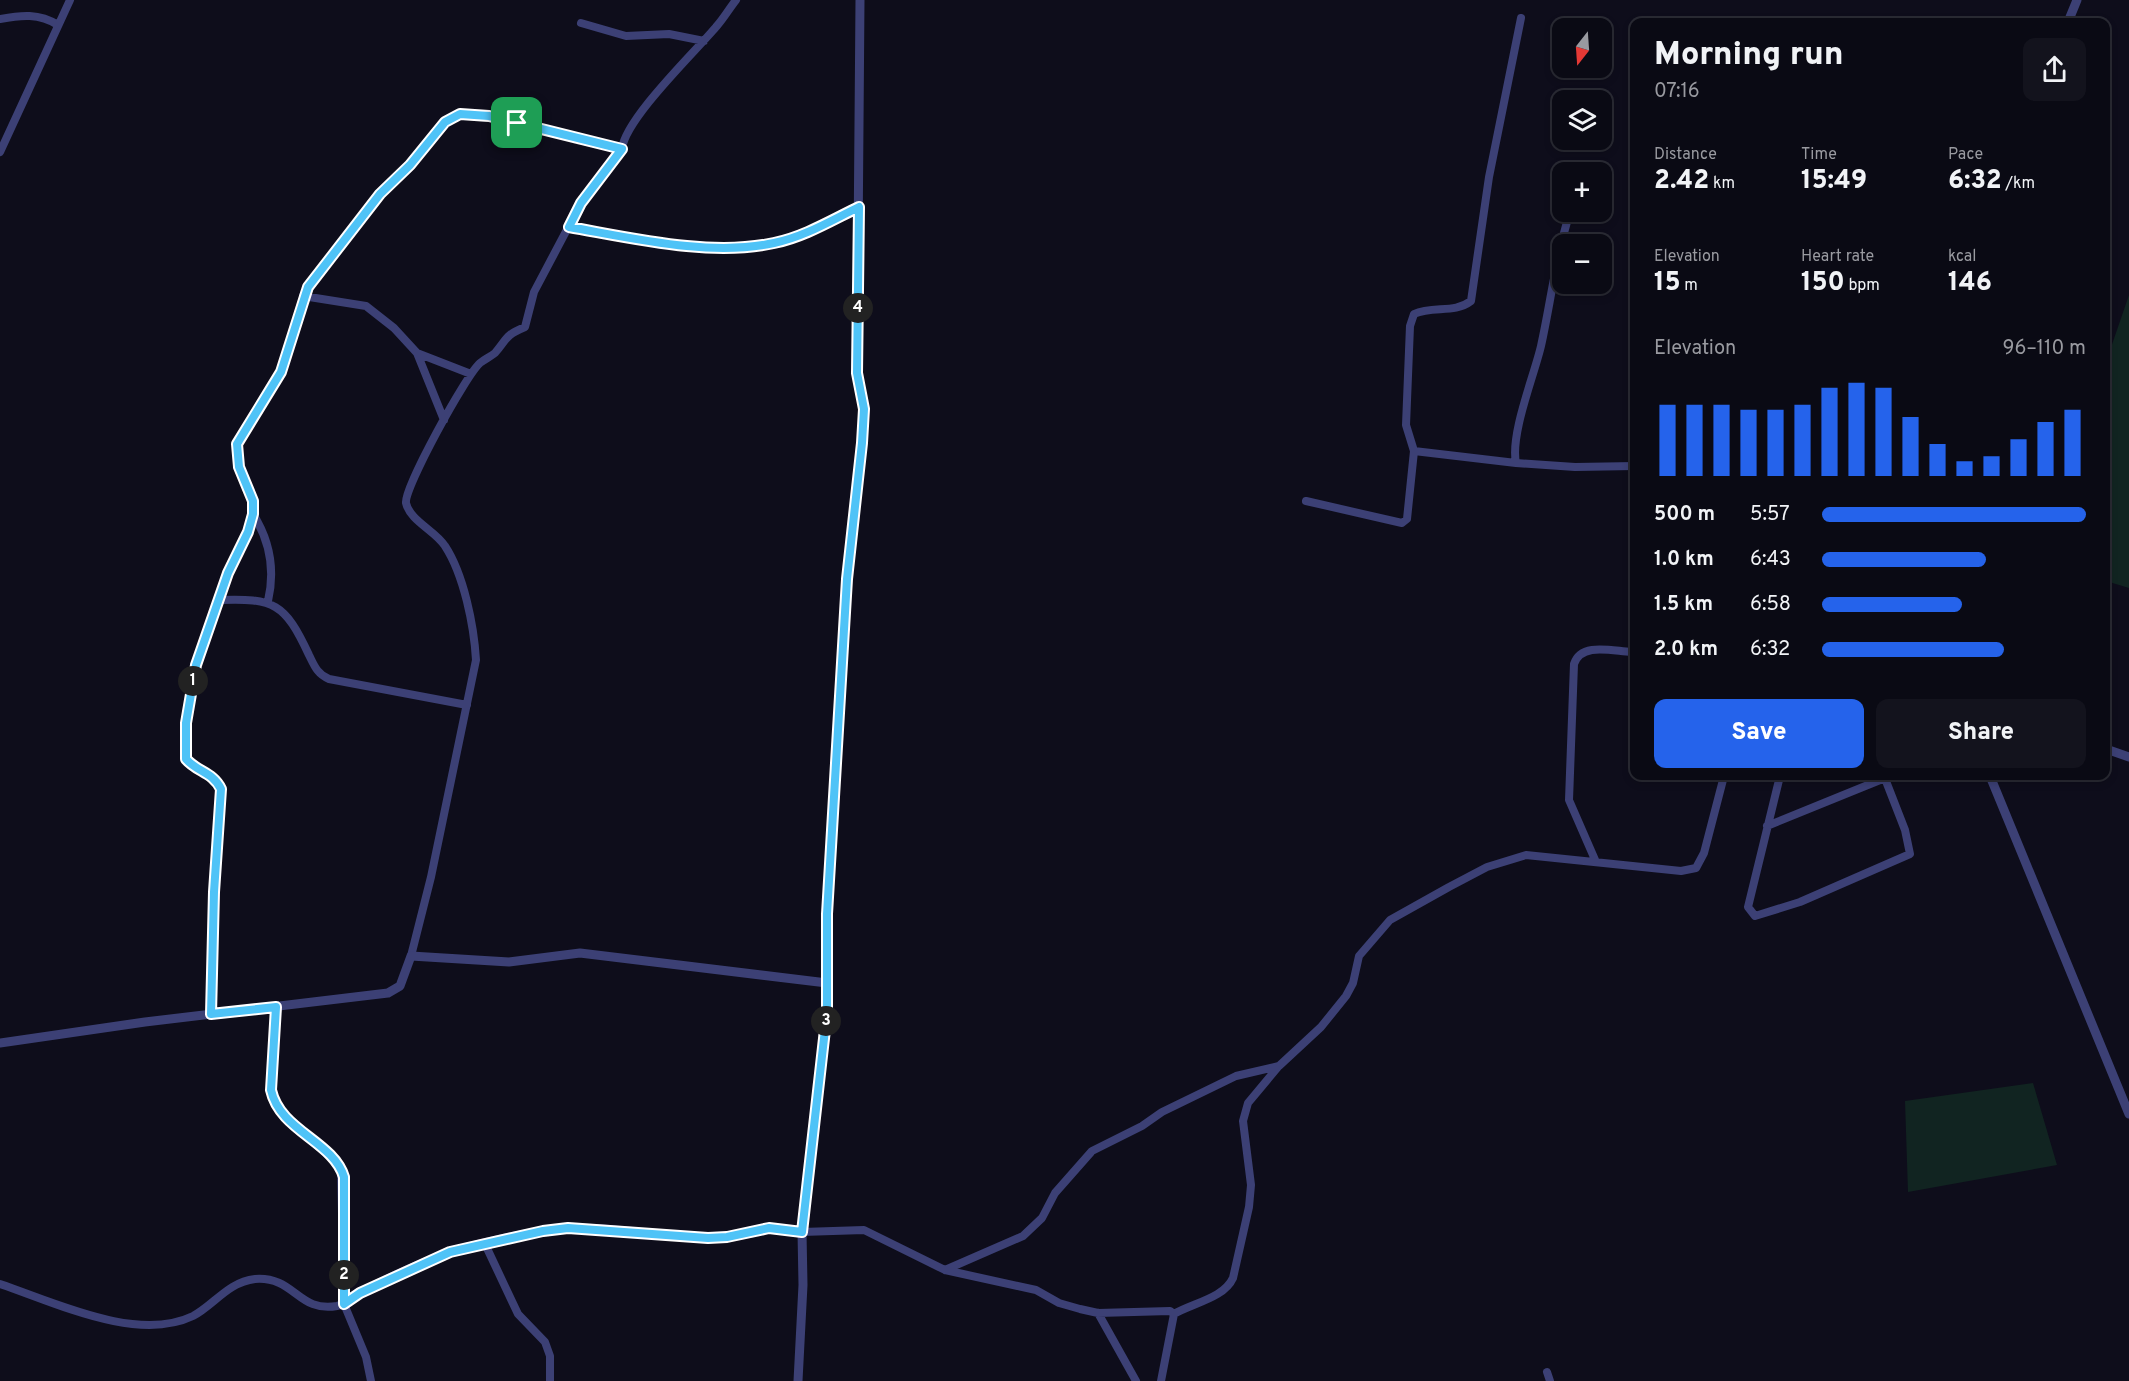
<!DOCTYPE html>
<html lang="en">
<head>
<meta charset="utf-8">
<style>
  body { margin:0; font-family:Overpass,sans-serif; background:#13131d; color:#f1f3f6; height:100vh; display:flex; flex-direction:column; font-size:22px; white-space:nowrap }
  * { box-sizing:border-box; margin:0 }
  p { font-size:20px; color:#999aa0 }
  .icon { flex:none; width:33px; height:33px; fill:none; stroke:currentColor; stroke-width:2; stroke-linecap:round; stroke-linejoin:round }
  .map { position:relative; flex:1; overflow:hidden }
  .side { position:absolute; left:1630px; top:18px; width:480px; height:762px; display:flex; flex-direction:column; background:#0a0a14; border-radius:12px; box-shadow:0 3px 9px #0003,0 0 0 2px #2a2b34 }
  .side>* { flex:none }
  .needle { width:39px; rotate:197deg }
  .buttons { position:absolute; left:1552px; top:18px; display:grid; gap:12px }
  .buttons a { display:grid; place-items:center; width:60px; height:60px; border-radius:12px; background:#0a0a14; box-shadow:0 3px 9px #0003,0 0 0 2px #2a2b34; font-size:30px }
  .pin { position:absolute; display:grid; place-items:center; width:51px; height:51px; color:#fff; margin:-26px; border-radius:12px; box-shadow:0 3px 9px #0006 }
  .km { position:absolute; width:30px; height:30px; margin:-15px; border-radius:50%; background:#222; color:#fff; font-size:16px; line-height:30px; text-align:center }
  .round { display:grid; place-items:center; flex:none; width:63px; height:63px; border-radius:12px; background:#13131d }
  .overview { display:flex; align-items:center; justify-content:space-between; height:102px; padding:0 24px }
  h1 { font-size:33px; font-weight:800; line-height:45px }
  .stats { display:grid; grid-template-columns:repeat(3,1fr); gap:9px; height:102px; padding:6px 24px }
  .stats div { display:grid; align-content:center }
  .stats b { font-size:26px; font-weight:800 }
  .stats small { font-size:16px; font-weight:400 }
  .stats p { font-size:16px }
  .chart { height:168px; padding:12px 24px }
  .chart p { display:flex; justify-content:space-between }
  .chart svg { width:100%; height:108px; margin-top:6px; stroke:#2563eb; stroke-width:6 }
  .button { display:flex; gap:12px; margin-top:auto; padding:12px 24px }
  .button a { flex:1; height:69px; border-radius:12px; background:#2563eb; color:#fff; font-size:24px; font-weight:800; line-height:69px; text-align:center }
  .button a+a { background:#13131d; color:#f1f3f6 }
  ul { padding:0 24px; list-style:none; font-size:20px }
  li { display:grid; grid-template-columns:96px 72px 1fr; align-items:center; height:45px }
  li i { height:15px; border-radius:8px; background:#2563eb }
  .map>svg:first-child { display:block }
  .pitch { fill:#112421 }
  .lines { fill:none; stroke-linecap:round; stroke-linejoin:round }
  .minor { stroke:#3c4075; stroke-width:8 }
  .tertiary { stroke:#3c4075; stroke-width:9 }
  .route-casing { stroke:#fff; stroke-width:12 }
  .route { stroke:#4fc3f7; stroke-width:8 }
</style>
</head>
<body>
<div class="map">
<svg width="2129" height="1381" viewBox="0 0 2129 1381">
  <rect width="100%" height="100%" fill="#0e0d1b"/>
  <path class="pitch" d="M2129,295V588L2106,581V362Z
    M2033,1083L2057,1165L1908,1192L1905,1101Z"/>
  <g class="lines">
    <path class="minor" d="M0,19C21,15 39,13 58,25
      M581,23L626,36L669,34L704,41
      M0,152L70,0
      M1570,212C1556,255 1551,301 1541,346C1534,376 1510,434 1516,463L1575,467L1635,466
      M569,227C630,238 713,257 774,243C804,237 832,220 859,207
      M303,296L366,306L394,328L417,353L471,374
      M417,353L444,420
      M1414,451L1516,463
      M1306,501L1402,523L1407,519L1414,451L1406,425L1410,326L1414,314C1433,305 1454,314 1471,301L1489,177L1521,18
      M253,514C270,541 275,571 268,601
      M219,600C274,598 285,603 309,655C314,665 317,674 329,679L467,705
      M1780,776L1748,907L1755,916L1800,902L1910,854L1905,830L1884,776
      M1767,826L1890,776
      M1596,862L1569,800L1574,664C1581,642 1612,651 1631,652L1635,649
      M411,956L431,877L476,660C474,626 464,575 445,546C436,531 410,521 406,503C404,488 466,375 480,363C485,359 490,357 495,353C508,338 504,336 525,327L534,292L581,203L622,149C625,119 695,52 716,27C724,18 729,9 736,0
      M276,1007L271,1090C278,1126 320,1141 341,1169L344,1304L366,1357L371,1381
      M211,1014L214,892L221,789C213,772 197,773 186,759V723L196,665L228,573L248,532L253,514V501L239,467L237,444L281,372L308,287L380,194L410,165L445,122L460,114L489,116L622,149
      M485,1244L518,1314L545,1342L550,1356V1381
      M945,1270L1023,1236L1042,1218L1055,1193L1092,1151L1142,1126L1162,1112L1236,1076L1279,1066L1321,1027L1346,996L1353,983L1359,956L1390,920L1449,887L1487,867L1526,855L1681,871L1696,868L1704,853L1724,776
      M0,1284C54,1302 137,1343 193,1316C214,1305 228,1282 255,1279C295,1276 298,1313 337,1306C346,1304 353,1297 361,1292C388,1277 418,1264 447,1253C475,1243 539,1229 567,1228C614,1226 662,1236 708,1238L727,1237L769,1228L802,1232L864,1230L945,1270L1036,1290L1059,1303L1080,1309L1098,1313L1170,1311L1174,1314L1161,1381
      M1098,1313L1136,1381
      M1174,1314C1193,1303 1224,1298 1233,1278L1249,1207L1251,1185L1243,1121L1248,1103L1278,1067
      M1547,1372L1550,1381"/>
    <path class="tertiary" d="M2068,22L2077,0
      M2106,749L2129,757
      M1990,776L2129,1114
      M0,1043L145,1022L388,993L400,986L411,956L509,962L580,953L827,983
      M798,1381L803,1285L802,1232L827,1013V914L847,579L862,443L864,409L857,373L860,0"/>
  </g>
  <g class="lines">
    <defs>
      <path id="route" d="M460,114L489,116L622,149L581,203L569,227C632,238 711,257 774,243C804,237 832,220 859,207L857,373L864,409L862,443L847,579L827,914V1012L802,1232L769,1228L727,1237L708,1238L568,1228L543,1231L450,1252L360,1293L344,1304V1177C333,1141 280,1131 271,1090L276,1007L211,1014L214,892L221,789C213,772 197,772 186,759V723L196,665L228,573L248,532L253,514V501L239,467L237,444L281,372L308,287L380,194L410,165L445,122Z"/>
    </defs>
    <use href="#route" class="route-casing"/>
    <use href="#route" class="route"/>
  </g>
</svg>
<div class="buttons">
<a><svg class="needle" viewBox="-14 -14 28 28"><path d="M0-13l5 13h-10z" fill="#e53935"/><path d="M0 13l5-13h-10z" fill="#999aa0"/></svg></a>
<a><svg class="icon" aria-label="layers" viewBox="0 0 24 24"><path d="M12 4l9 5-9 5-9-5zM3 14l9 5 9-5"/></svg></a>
<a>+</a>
<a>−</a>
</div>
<div class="pin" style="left:517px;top:123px;background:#1e9e55"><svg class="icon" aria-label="arrive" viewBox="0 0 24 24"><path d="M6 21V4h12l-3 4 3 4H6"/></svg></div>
<b class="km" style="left:193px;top:681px">1</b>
<b class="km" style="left:344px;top:1275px">2</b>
<b class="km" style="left:826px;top:1021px">3</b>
<b class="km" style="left:858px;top:308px">4</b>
<section class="side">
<div class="overview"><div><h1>Morning run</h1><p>07:16</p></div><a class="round"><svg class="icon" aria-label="share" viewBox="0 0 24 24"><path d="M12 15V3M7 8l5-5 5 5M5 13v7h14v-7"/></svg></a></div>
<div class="stats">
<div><p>Distance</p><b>2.42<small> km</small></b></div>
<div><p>Time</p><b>15:49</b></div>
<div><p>Pace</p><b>6:32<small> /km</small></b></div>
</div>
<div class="stats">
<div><p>Elevation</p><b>15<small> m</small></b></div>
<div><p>Heart rate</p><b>150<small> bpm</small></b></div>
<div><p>kcal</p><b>146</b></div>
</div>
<div class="chart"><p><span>Elevation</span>96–110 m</p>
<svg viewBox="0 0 160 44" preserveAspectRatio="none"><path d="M5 44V15M15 44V15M25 44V15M35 44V17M45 44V17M55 44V15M65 44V8M75 44V6M85 44V8M95 44V20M105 44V31M115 44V38M125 44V36M135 44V29M145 44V22M155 44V17"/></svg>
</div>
<ul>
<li><b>500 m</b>5:57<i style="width:100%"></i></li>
<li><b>1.0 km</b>6:43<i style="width:62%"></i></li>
<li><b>1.5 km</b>6:58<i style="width:53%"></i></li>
<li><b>2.0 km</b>6:32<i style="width:69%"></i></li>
</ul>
<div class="button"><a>Save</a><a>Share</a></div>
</section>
</div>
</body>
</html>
